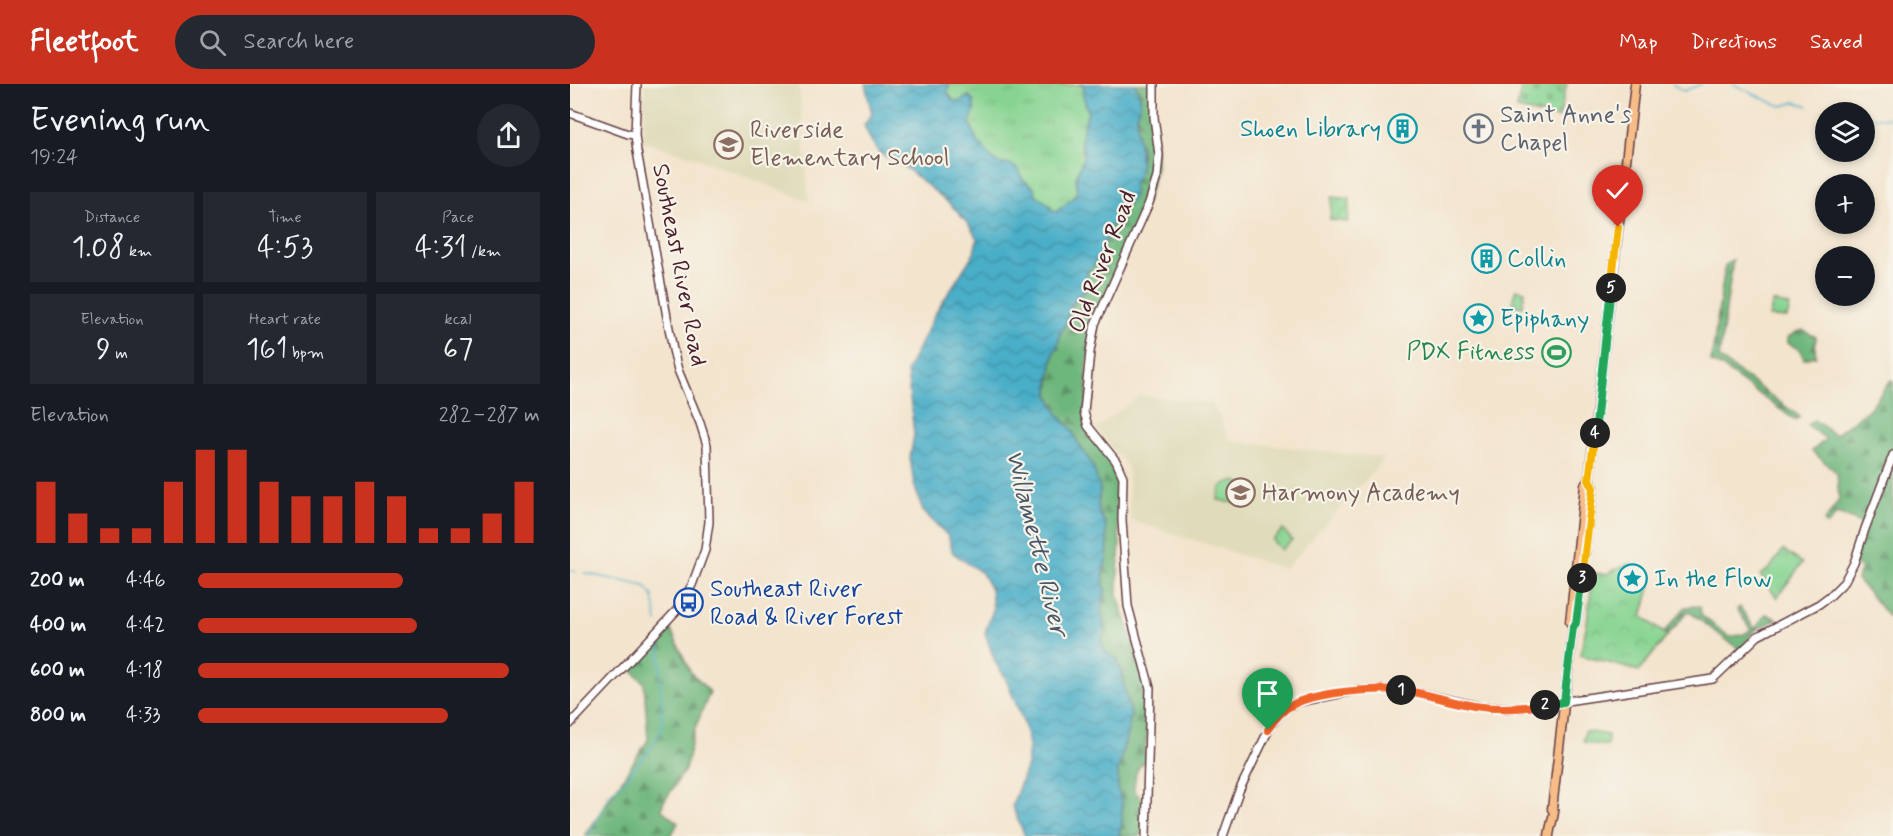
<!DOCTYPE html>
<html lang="en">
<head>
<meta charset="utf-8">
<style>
  body { margin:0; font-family:Mynerve,sans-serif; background:#242831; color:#f1f3f6; height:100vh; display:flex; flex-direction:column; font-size:22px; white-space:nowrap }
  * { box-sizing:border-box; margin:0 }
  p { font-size:20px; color:#9ea1a6 }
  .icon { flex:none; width:33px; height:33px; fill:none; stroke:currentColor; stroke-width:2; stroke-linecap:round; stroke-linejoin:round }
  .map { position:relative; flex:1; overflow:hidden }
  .sheet { display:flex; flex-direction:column; background:#171b24; width:570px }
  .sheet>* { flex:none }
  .tools { position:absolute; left:1245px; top:18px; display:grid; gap:12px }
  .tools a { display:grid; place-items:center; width:60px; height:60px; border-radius:50%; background:#171b24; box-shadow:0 3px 9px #0003; font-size:30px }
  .pin { position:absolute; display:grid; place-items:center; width:51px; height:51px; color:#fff; margin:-62px -26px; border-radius:50% 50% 50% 0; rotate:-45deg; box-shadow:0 0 6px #0007 }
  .pin .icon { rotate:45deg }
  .km { position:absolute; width:30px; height:30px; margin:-15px; border-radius:50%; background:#222; color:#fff; font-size:16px; line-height:30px; text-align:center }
  .round { display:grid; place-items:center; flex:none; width:63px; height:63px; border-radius:32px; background:#242831 }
  .headline { display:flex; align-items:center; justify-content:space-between; height:102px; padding:0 30px }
  h1 { font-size:33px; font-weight:600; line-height:45px }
  .figures { display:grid; grid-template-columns:repeat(3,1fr); gap:9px; height:102px; padding:6px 30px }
  .figures div { display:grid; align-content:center; border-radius:0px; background:#242831; text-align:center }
  .figures b { font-size:30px; font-weight:600 }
  .figures small { font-size:16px; font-weight:400 }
  .figures p { font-size:16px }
  .chart { height:168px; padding:12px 30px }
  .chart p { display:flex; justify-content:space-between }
  .chart svg { width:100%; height:108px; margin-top:6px; stroke:#c8321e; stroke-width:6 }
  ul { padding:0 30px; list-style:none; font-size:20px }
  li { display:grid; grid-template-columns:96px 72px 1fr; align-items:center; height:45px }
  li i { height:15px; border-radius:8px; background:#c8321e }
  header { display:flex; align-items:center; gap:36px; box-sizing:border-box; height:84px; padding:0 30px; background:#c8321e; color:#fff }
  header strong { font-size:28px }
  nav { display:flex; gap:33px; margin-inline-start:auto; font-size:21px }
  .search { width:420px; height:54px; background:#242831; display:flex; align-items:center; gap:15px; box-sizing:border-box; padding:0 21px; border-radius:33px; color:#9ea1a6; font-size:22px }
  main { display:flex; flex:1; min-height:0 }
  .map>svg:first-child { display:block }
  .built { fill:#e0dcbb }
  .grass { fill:url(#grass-tufts); stroke:#687a5e; stroke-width:1.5 }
  .forest { fill:url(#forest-firs); stroke:#5c6a54; stroke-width:1.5 }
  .wetland { fill:url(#wetland-marsh); stroke:#687a5e; stroke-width:1.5 }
  .cemetery { fill:url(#cemetery-stones); stroke:#687a5e; stroke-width:1.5 }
  .park { fill:url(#park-crowns); stroke:#687a5e; stroke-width:1.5 }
  .garden { fill:url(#garden-furrows); stroke:#687a5e; stroke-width:1.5 }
  .pitch { fill:#87d492; stroke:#687a5e; stroke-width:1.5 }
  .water { fill:url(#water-waves); stroke:#4a667a; stroke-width:1.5 }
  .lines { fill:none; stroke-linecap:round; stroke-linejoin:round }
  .stream { stroke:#49aec8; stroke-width:1.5 }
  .minor-casing { stroke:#633d43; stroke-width:10 }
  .major-casing { stroke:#633d43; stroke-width:11 }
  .minor { stroke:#fff; stroke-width:7 }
  .major { stroke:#f7bd88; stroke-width:8 }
  .split-1-casing { stroke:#fff; stroke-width:12 }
  .split-2-casing { stroke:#fff; stroke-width:12 }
  .split-3-casing { stroke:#fff; stroke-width:12 }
  .split-4-casing { stroke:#fff; stroke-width:12 }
  .split-5-casing { stroke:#fff; stroke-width:12 }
  .split-6-casing { stroke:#fff; stroke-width:12 }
  .split-1 { stroke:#f0652b; stroke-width:8 }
  .split-2 { stroke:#f0652b; stroke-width:8 }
  .split-3 { stroke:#22a559; stroke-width:8 }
  .split-4 { stroke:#f5b400; stroke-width:8 }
  .split-5 { stroke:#22a559; stroke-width:8 }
  .split-6 { stroke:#f5b400; stroke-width:8 }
  .labels { text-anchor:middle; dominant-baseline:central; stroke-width:4.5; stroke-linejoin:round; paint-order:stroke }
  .worship-label { font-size:24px; fill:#5b616d; stroke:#f7f3e8; text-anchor:start }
  .culture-label { font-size:24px; fill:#0d838f; stroke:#f7f3e8; text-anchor:start }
  .education-label { font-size:24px; fill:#785e54; stroke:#f7f3e8; text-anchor:start }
  .street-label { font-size:24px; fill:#4a1f2b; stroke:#f7f3e8 }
  .leisure-label { font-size:24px; fill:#27864d; stroke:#f7f3e8; text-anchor:end }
  .transit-label { font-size:24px; fill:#164399; stroke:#f7f3e8; text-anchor:start }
  .water-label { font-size:26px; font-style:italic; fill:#4a586a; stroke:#f7f3e8 }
</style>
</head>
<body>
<header>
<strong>Fleetfoot</strong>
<div class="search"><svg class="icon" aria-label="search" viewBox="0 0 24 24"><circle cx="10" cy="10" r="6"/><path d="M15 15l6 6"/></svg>Search here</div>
<nav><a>Map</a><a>Directions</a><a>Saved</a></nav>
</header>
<main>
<section class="sheet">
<div class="headline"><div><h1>Evening run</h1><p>19:24</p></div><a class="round"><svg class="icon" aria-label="share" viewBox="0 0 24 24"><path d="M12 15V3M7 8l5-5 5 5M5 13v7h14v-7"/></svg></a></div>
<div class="figures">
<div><p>Distance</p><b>1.08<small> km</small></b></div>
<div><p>Time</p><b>4:53</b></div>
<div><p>Pace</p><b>4:31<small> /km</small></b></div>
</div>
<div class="figures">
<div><p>Elevation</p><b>9<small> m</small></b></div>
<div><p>Heart rate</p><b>161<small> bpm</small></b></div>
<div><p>kcal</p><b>67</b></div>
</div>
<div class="chart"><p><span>Elevation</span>282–287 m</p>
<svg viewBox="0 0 160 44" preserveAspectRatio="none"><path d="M5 44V19M15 44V32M25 44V38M35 44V38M45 44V19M55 44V6M65 44V6M75 44V19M85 44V25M95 44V25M105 44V19M115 44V25M125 44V38M135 44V38M145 44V32M155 44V19"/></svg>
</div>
<ul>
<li><b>200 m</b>4:46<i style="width:60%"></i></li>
<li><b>400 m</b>4:42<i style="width:64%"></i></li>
<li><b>600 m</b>4:18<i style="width:91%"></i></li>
<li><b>800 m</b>4:33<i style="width:73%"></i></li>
</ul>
</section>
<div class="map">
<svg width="1323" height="752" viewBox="0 0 1323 752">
  <defs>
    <pattern id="grass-tufts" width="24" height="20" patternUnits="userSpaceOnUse" patternTransform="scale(1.5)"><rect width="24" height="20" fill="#87d492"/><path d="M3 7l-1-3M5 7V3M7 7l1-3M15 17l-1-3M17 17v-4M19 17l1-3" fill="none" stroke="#76b67e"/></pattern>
    <pattern id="forest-firs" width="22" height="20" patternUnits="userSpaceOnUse" patternTransform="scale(1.5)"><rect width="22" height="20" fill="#6db67c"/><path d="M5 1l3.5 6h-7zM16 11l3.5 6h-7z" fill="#5c9366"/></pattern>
    <pattern id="wetland-marsh" width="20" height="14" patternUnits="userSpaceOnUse" patternTransform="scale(1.5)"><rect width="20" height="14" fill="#87d492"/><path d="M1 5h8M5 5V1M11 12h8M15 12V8" fill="none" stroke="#76b67e"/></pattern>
    <pattern id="cemetery-stones" width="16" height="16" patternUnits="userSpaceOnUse" patternTransform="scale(1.5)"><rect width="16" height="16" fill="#87d492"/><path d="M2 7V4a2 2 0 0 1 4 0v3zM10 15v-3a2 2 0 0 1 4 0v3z" fill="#76b67e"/></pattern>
    <pattern id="park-crowns" width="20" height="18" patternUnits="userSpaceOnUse" patternTransform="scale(1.5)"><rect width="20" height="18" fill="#87d492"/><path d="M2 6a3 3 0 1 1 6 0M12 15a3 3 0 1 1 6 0" fill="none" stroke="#76b67e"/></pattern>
    <pattern id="garden-furrows" width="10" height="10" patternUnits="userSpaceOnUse" patternTransform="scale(1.5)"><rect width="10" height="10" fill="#87d492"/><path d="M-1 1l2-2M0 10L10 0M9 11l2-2" fill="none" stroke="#76b67e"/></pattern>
    <pattern id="water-waves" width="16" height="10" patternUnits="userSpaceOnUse" patternTransform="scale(1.5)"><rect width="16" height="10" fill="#49aec8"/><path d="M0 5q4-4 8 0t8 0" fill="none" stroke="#3f8da3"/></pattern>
  </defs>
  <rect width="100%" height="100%" fill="#f7f3e8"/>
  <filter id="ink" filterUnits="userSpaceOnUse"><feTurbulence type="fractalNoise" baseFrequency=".0167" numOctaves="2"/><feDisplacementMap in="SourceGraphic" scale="12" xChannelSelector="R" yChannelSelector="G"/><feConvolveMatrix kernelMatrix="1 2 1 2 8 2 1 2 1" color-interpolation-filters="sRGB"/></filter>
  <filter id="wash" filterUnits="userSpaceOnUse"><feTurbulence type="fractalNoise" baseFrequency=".008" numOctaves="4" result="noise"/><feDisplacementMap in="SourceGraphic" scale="24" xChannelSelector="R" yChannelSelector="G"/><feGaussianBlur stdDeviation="1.35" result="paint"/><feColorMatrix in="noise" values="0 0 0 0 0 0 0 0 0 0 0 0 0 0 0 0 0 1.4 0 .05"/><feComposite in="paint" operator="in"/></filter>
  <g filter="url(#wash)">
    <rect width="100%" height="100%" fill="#f3e4cd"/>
    <path class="built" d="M75,0H229L239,117L119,71L73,58Z
      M570,311L642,319L661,357L815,374L715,485L560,436L558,383L526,345Z"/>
    <path class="grass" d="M378,0L512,1L514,3L513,11L518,28L512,48L511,58L514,71L506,94L507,105L505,113L487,128L483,127L479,121L466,111L462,102L452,95L449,86L436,80C424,82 417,71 412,61H409C406,55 402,49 400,43C397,31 411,21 399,12L390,17H384L377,7Z
      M946,205L955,207L952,223L943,222V214Z
      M1213,466L1232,479L1207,514L1190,491L1200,484Z"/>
    <path class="forest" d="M565,0H581L586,66V83L582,100L577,116L532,221L517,280V346L535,367L546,385L547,394L546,417L550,460L548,490V512L575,594L578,613L577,652L574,666L577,676C564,684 565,694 564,707L575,718L571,752H549L552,739V718L548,706V687L561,632L548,576L535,568L531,555L535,548L531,525L535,509L533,489L538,467L535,438L530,431L528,422L530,405L523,382L507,357L502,346L488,330L479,311V305L484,267L488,262L490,249L498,236L497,232L501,227C501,219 509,207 517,206V187C528,181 542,140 548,126L551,125L550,122L553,119L557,121L562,113L563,100L570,86L571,75V62L567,54V30L570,11Z
      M1163,176L1149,274L1230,333L1225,336L1152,283L1141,278L1155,182Z
      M1232,246L1246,253L1245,263L1246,272L1234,275L1230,266L1218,259L1217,254L1228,247L1231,248Z
      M1321,296L1323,297V538L1287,495L1291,484L1281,479L1291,439L1267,429L1258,441L1254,438L1269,416L1267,389L1242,367L1256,355L1237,341L1244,336L1265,351L1299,325Z
      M1079,506L1072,532L1094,549L1115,523L1130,522L1131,531L1160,553L1174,550L1181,546L1167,525L1170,523L1185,545L1196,530L1207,535L1184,547L1170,566L1118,527L1069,587L1010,571Z
      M100,544L121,589L140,608L125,645L115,686L93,719L92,726L108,739L101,752H15L78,656L74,599L60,584Z"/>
    <path class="wetland" d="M1203,218L1220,222L1217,234L1199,233Z"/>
    <path class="cemetery" d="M952,0H997L989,34L947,25Z"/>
    <path class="park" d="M1060,479L1067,490L1081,500L1072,532L1097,552L1069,587L1010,571L1017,539L1023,489L1036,490Z"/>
    <path class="garden" d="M762,113L780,115L778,138L760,136Z"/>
    <path class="pitch" d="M664,397L672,399L670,420L648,416C649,403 652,399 664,397Z
      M713,446L722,456L711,466L702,456Z
      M1015,647L1038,651L1037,662L1013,658Z"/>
    <path class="water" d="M295,0H378L379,3L377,7L383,17H390L399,12L404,18L403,22L405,26L400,38L408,60L412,61C419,74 426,81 440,80L449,86L452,95L464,104L466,111L481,122L480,124L486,128L505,112L507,105L506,94L514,71L511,58L512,48L518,28L513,11L514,3L510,0H565C566,4 570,9 570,13C571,19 568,26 567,32C565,52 578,84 563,100C566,108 564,113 559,120L553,119L550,122L551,125L548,126C547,134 542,139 539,147C534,160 529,180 517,187L518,204C510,208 500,218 501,227L497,231L498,236L490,249L488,262L484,267L479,297V311L488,330L502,346L507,357L523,382L530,405L528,422L530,431L535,438L538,467L533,489L535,509L531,525L535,548L531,555L535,568L548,576L561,632L548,687V706L552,718V739L549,752H455L442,722L457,681L459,662L454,640L435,593L425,578L415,549L423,526L421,506L412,489L383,469L378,452L353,427L344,400L340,374L344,350L337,287L365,230L404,169L407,155L399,141L381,121L335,83L309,69L300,55L294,41L302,30Z"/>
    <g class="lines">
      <path class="stream" d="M1102,0L1114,7L1132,0
        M1163,0L1205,20L1213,22L1225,18L1238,22
        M1294,33L1321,34
        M0,486L6,488
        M14,489L75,502L83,512L87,538
        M18,752L39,711L59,691L84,660L92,644L90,559"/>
    </g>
  </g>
  <g filter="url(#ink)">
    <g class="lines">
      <defs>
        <path id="minor" d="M0,29L58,50L65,51
          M0,640L107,526L122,501L135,466L139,438L137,361L130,339L108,286L103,266L67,67L65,51L67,0
          M576,752L580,604L558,522L552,436L553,393L546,377L518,342L514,328L520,268L525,240L579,119L587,93L589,71L584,33V0
          M653,752L669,707L701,641L711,628L729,618L789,606L824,605L850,609L912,623L950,624L1143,595L1188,552L1249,520L1261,511L1274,498L1284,479L1295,445L1323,371"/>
        <path id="major" d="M1003,543L1000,538L1015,401L1019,396L1065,0
          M979,752C980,743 983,736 984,728L982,725L1003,543L1006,539L1023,403L1019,396"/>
      </defs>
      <use href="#minor" class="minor-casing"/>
      <use href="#major" class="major-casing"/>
      <use href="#minor" class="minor"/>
      <use href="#major" class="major"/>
    </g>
  </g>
  <g class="lines" filter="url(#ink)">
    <defs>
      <path id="split-1" d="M698,646C704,635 712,626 724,620C747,608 804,604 831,606"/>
      <path id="split-2" d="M831,606C856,609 879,618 904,622C928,626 951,624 975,621"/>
      <path id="split-3" d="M975,621L994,618L1003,543L1006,539L1012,494"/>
      <path id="split-4" d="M1012,494L1023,404L1019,396L1025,349"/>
      <path id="split-5" d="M1025,349L1041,204"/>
      <path id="split-6" d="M1041,204L1048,143"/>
    </defs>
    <use href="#split-1" class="split-1-casing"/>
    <use href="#split-2" class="split-2-casing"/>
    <use href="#split-3" class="split-3-casing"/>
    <use href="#split-4" class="split-4-casing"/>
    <use href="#split-5" class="split-5-casing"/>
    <use href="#split-6" class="split-6-casing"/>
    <use href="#split-1" class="split-1"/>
    <use href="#split-2" class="split-2"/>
    <use href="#split-3" class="split-3"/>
    <use href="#split-4" class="split-4"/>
    <use href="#split-5" class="split-5"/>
    <use href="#split-6" class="split-6"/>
  </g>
  <defs>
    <symbol id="building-ring" viewBox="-11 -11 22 22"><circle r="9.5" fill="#f7f3e8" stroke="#0f9aa8" stroke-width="1.5"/><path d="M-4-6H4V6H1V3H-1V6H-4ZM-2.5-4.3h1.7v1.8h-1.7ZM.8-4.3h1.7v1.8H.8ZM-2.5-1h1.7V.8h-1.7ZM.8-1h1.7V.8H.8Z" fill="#0f9aa8"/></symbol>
    <symbol id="church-ring" viewBox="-11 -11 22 22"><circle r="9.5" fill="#f7f3e8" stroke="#6b7280" stroke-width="1.5"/><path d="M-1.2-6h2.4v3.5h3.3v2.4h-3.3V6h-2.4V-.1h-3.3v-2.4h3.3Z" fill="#6b7280"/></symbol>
    <symbol id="school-ring" viewBox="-11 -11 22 22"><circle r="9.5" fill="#f7f3e8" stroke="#8d6e63" stroke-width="1.5"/><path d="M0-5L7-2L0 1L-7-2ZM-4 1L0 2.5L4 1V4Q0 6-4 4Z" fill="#8d6e63"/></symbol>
    <symbol id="sight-ring" viewBox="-11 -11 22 22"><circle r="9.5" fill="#f7f3e8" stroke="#0f9aa8" stroke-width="1.5"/><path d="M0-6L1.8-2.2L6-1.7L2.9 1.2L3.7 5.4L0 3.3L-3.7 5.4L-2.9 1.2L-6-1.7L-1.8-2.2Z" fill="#0f9aa8"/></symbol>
    <symbol id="stadium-ring" viewBox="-11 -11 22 22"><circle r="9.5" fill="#f7f3e8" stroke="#2e9e5b" stroke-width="1.5"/><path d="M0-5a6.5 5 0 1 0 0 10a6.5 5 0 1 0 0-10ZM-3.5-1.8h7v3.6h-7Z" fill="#2e9e5b"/></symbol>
    <symbol id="bus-ring" viewBox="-11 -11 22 22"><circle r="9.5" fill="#f7f3e8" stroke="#1a4fb4" stroke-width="1.5"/><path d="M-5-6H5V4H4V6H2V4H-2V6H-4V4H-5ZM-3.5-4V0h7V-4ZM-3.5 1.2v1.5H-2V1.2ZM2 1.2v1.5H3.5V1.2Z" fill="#1a4fb4"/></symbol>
  </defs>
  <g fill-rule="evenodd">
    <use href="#building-ring" x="816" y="28" width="33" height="33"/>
    <use href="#church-ring" x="892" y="28" width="33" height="33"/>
    <use href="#school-ring" x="142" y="44" width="33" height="33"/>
    <use href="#building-ring" x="900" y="158" width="33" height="33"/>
    <use href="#sight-ring" x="892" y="218" width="33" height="33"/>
    <use href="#stadium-ring" x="970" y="252" width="33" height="33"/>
    <use href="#school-ring" x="654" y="392" width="33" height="33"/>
    <use href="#sight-ring" x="1046" y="478" width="33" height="33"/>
    <use href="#bus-ring" x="102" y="502" width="33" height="33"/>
  </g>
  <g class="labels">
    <g class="worship-label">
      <text x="930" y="31">Saint Anne's<tspan x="930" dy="28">Chapel</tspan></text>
    </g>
    <g class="culture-label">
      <text x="811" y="45" text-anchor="end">Shoen Library</text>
      <text x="937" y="175">Collin</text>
      <text x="930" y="235">Epiphany</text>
      <text x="1084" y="495">In the Flow</text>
    </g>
    <g class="education-label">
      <text x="180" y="46">Riverside<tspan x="180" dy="28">Elementary School</tspan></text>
      <text x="692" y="409">Harmony Academy</text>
    </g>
    <g class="street-label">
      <text transform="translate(533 178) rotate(-69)">Old River Road</text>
      <text transform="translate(109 181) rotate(79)">Southeast River Road</text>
    </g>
    <g class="leisure-label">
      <text x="965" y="268">PDX Fitness</text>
    </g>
    <g class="transit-label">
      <text x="140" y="505">Southeast River<tspan x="140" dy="28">Road &amp; River Forest</tspan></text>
    </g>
    <g class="water-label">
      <text transform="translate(466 459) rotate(76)">Willamette River</text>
    </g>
  </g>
</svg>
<div class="tools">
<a><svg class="icon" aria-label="layers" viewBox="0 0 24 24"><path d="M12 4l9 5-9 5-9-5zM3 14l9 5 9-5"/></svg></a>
<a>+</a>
<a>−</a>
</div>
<div class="pin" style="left:698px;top:646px;background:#1e9e55"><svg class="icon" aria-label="arrive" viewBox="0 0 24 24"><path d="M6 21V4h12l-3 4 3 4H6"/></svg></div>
<div class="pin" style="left:1048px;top:143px;background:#d93025"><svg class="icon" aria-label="check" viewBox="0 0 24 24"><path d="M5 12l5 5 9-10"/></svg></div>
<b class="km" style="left:831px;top:606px">1</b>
<b class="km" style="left:975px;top:621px">2</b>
<b class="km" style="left:1012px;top:494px">3</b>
<b class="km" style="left:1025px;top:349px">4</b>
<b class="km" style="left:1041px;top:204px">5</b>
</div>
</main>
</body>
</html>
